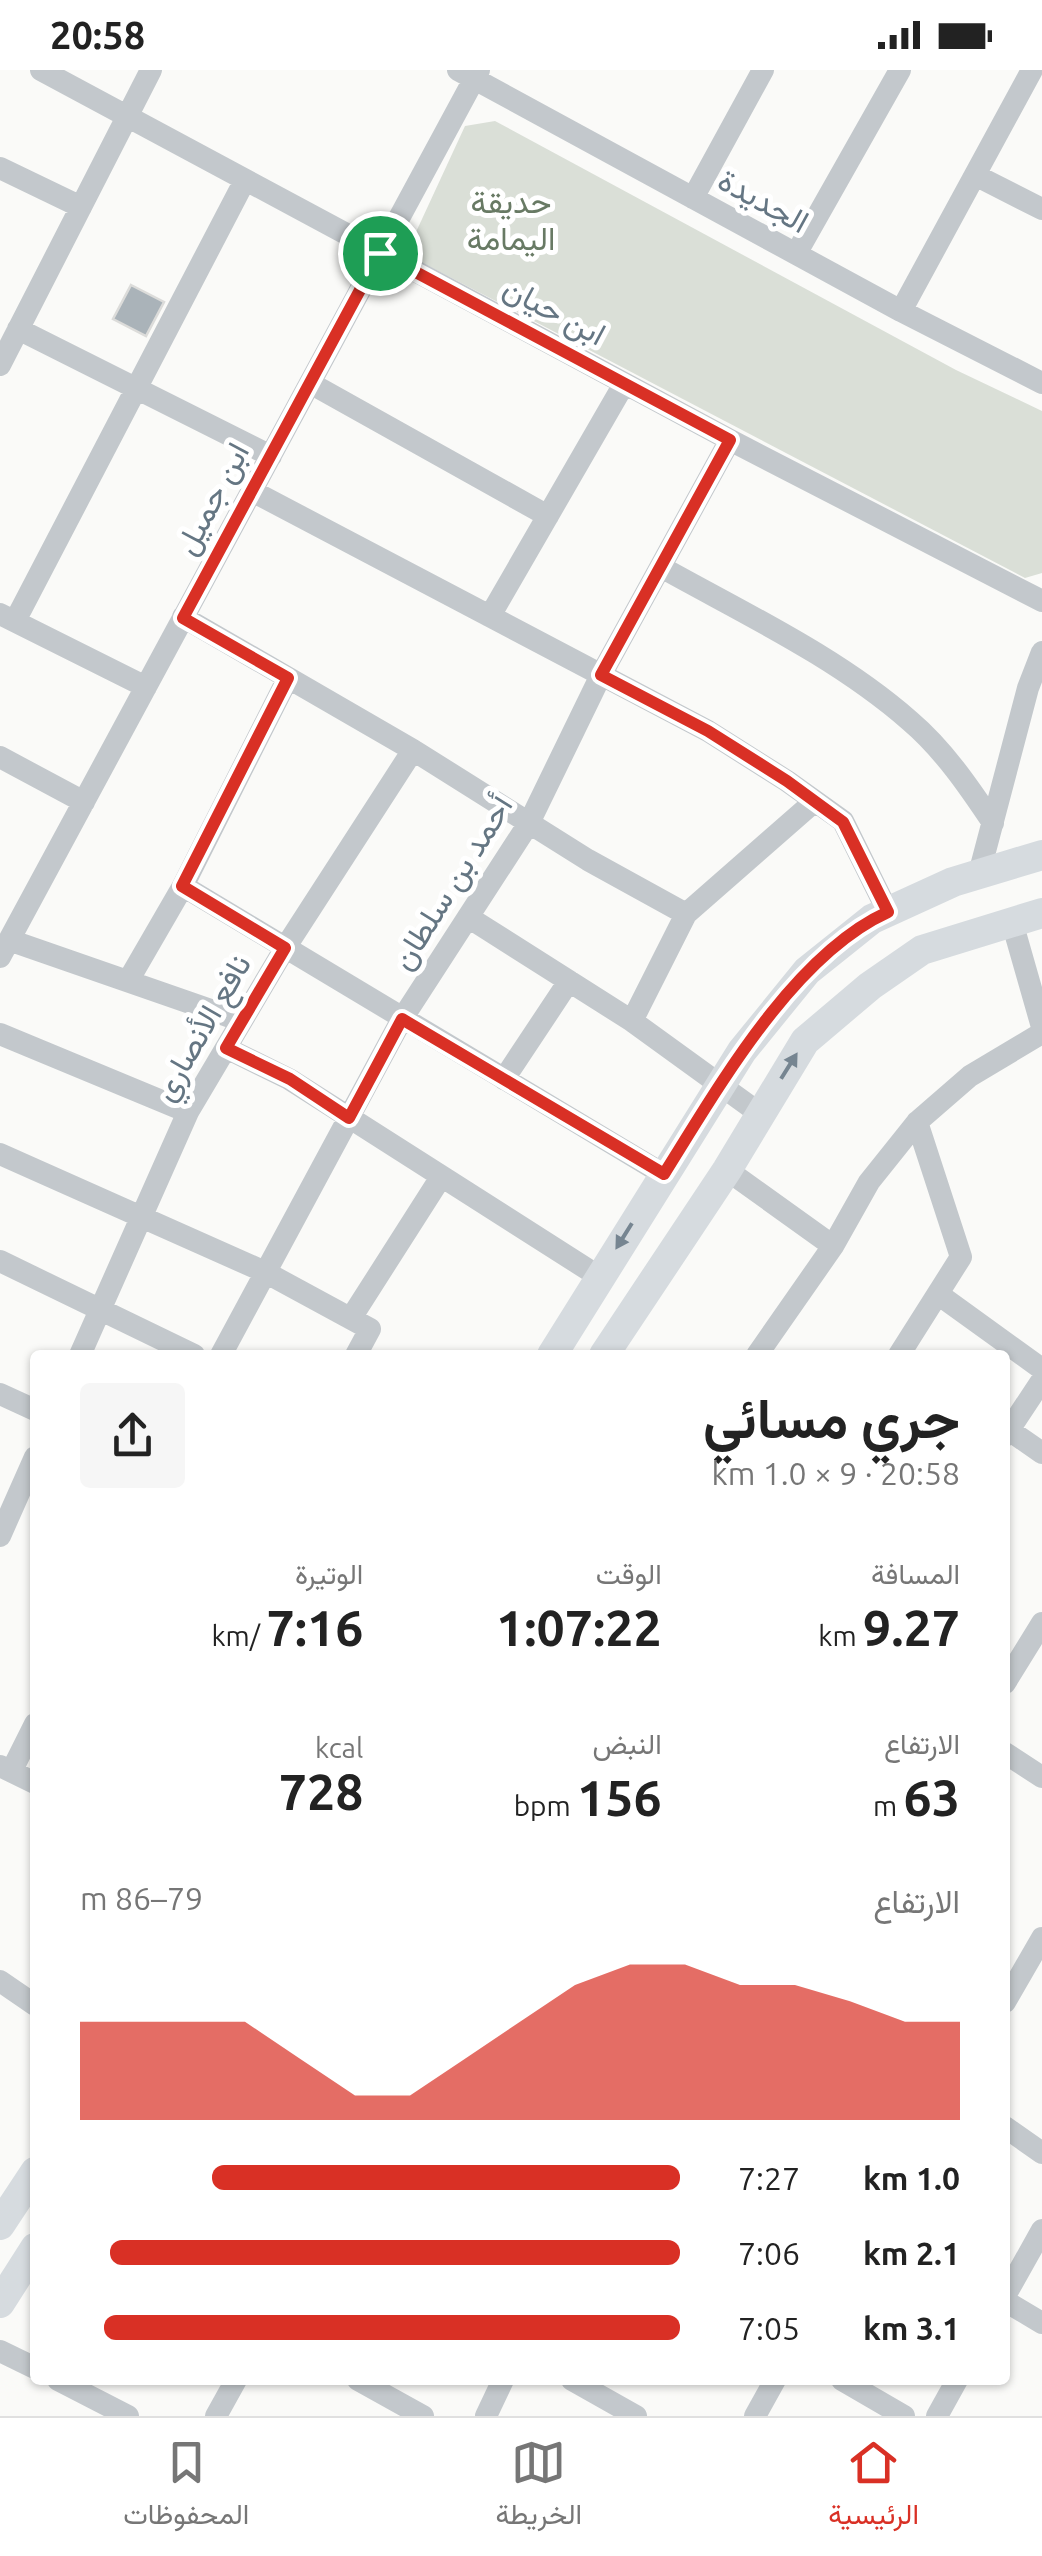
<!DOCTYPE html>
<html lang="ar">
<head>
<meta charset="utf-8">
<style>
  body { margin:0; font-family:Ubuntu,Vazirmatn,sans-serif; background:#f6f6f6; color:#222; direction:rtl; height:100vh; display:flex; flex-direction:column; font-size:38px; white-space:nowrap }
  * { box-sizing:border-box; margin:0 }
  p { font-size:32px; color:#767676 }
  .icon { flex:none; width:55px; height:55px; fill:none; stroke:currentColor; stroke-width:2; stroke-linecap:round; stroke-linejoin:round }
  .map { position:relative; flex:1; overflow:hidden; direction:ltr }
  .drawer { position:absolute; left:30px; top:1280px; width:980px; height:1035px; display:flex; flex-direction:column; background:#fff; border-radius:10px; box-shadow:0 2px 8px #0004; direction:rtl }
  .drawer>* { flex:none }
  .pin { position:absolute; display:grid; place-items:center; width:85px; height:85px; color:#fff; margin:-42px; border:5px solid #fff; border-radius:50%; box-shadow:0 2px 10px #0007 }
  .round { display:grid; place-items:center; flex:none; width:105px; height:105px; border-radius:10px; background:#f6f6f6 }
  .overview { display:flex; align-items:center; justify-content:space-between; height:170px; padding:0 50px }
  h1 { font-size:55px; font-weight:700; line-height:75px }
  .stats { display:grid; grid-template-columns:repeat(3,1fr); gap:15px; height:170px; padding:10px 50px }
  .stats div { display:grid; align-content:center }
  .stats b { font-size:50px; font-weight:700 }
  .stats small { font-size:28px; font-weight:400 }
  .stats p { font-size:28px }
  .chart { height:280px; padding:20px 50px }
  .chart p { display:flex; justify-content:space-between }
  .chart svg { width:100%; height:180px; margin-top:10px; fill:#d93025; opacity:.7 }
  ul { padding:0 50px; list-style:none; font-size:32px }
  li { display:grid; grid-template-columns:160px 120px 1fr; align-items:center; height:75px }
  li i { height:25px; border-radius:12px; background:#d93025 }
  .status { display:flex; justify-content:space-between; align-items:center; height:70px; padding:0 50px; background:#fff; direction:ltr }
  .status svg { height:28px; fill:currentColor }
  .tabs { display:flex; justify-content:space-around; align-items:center; height:140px; border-top:2px solid #e0e0e0; background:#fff; font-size:28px; color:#767676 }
  .tabs a { display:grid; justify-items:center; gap:5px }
  .tabs .active { color:#d93025 }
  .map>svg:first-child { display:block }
  .green { fill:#dadfd7 }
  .building { fill:#aab3b9; stroke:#dcdcda; stroke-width:2.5 }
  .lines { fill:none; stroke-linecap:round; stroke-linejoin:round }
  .minor { stroke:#c3c8cc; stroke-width:22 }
  .major { stroke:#d6dbdf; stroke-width:30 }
  .oneway { fill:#768591 }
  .route-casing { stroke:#fff; stroke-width:20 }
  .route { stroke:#d93025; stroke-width:12 }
  .labels { text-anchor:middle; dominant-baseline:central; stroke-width:10; stroke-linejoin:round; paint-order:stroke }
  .street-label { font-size:32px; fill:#657683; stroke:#fff }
  .park-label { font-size:32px; fill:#687a64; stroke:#fff }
</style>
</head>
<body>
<div class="status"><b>20:58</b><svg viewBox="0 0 49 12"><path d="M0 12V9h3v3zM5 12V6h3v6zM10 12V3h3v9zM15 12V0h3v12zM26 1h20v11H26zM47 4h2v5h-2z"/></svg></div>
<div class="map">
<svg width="1042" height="2346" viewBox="0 0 1042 2346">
  <rect width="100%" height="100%" fill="#fafaf8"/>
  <path class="green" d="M495,51L956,300L1042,341V503L1025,508L421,192L416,162L465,56Z"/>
  <path class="building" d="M131,215L164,232L146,266L113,249Z"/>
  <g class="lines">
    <path class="minor" d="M41,0L730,370L1042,531
      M458,0L901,241L1042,313
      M0,98L81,137
      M975,105L1042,139
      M693,128L763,0
      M796,184L900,0
      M901,241L1032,0
      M18,259L271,386
      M0,295L151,0
      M310,313L548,446
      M252,421L708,661L787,711L843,751L888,842
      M661,497C745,544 837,587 910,651C943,679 969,717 993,753
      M0,544L146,617
      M490,546L624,314
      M183,547L413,680L588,790L686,844
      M15,551L245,110
      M0,687L84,732
      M979,804L1028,618L1042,582
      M183,816L663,1104
      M468,847L632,951L759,1043
      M1012,852L1042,957
      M9,870L242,951
      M0,887L479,0
      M128,911L183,816L288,608
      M632,951L686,844L815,731
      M0,964L188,1042
      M226,978L289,1009L598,1206
      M504,1009L569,911
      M0,1084L265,1202L370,1259L356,1285
      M727,1100L833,1176
      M0,1191L194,1285
      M938,1224L1042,1299
      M351,1248L441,1107
      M80,1285L188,1042L285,878L413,680
      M221,1285L402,949L529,753L601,605L730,370
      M757,1285L833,1176L869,1112L917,1052L970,1006L1042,963
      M899,1285L961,1187L917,1052
      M0,1324L35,1340
      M1009,1360L1042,1383
      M1005,1366L1042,1310
      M0,1466L35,1387
      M1005,1613L1042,1553
      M1005,1683L1042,1707
      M0,1696L35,1713
      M12,1700L35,1654
      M0,1911L35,1935
      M1005,1932L1042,1868
      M1005,2057L1042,2083
      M1005,2226L1042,2160
      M1005,2231L1042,2253
      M0,2281L35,2298
      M58,2310L128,2346
      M358,2310L423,2346
      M572,2310L636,2346
      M842,2310L904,2346
      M216,2346L236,2310
      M486,2346L503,2310
      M755,2346L775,2310
      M937,2346L957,2310"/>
    <path class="major" d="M552,1285L742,981L807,901L872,849L953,812L1042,785
      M604,1285L727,1100L805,971L870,916L922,880L1042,843
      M0,2155L35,2102
      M0,2233L35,2178"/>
  </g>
  <defs><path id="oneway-solid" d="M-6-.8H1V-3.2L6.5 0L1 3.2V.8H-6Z" transform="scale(2.5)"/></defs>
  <g class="oneway">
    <use href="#oneway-solid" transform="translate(789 996) rotate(-58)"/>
    <use href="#oneway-solid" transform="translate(624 1166) rotate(122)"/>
  </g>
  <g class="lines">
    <defs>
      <path id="route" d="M380,183L730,370L601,605L708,661L787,711L843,752L888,842C793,885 718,1018 664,1104L402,949L349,1048L290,1009L226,978L285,878L182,816L288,608L183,548Z"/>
    </defs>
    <use href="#route" class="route-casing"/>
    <use href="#route" class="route"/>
  </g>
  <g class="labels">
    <g class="street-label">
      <text transform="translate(764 130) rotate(29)">الجديدة</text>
      <text transform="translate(555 240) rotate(28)">ابن حيان</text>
      <text transform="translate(211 428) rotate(-62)">ابن جميل</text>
      <text transform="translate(451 812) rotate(-58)">أحمد بن سلطان</text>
      <text transform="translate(201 957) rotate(-60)">نافع الأنصاري</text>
    </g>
    <g class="park-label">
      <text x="511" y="131">حديقة<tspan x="511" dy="37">اليمامة</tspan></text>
    </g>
  </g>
</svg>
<div class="pin" style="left:380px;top:183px;background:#1e9e55"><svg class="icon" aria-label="arrive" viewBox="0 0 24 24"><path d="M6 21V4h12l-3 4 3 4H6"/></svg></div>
<section class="drawer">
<div class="overview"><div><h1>جري مسائي</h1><p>20:58 · 9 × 1.0 km</p></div><a class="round"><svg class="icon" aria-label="share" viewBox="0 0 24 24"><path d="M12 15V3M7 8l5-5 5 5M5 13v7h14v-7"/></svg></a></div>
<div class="stats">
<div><p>المسافة</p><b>9.27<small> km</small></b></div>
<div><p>الوقت</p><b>1:07:22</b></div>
<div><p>الوتيرة</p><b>7:16<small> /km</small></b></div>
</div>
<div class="stats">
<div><p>الارتفاع</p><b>63<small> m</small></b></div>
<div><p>النبض</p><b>156<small> bpm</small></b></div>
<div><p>kcal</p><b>728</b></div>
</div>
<div class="chart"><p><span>الارتفاع</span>79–86 m</p>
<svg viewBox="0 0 160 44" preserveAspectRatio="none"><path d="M0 44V20L10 20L20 20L30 20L40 29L50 38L60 38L70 29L80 20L90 11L100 6L110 6L120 11L130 11L140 15L150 20L160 20V44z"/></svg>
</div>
<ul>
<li><b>1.0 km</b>7:27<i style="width:78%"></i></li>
<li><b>2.1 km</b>7:06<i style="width:95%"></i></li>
<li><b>3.1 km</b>7:05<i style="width:96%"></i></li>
</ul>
</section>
</div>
<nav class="tabs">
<a class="active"><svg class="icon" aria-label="home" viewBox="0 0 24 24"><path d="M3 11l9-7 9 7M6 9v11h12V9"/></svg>الرئيسية</a>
<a><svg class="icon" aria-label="map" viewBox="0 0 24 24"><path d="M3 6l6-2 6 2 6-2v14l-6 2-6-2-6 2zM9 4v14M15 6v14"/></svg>الخريطة</a>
<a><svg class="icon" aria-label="saved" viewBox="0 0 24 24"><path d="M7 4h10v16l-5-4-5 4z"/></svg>المحفوظات</a>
</nav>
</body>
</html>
